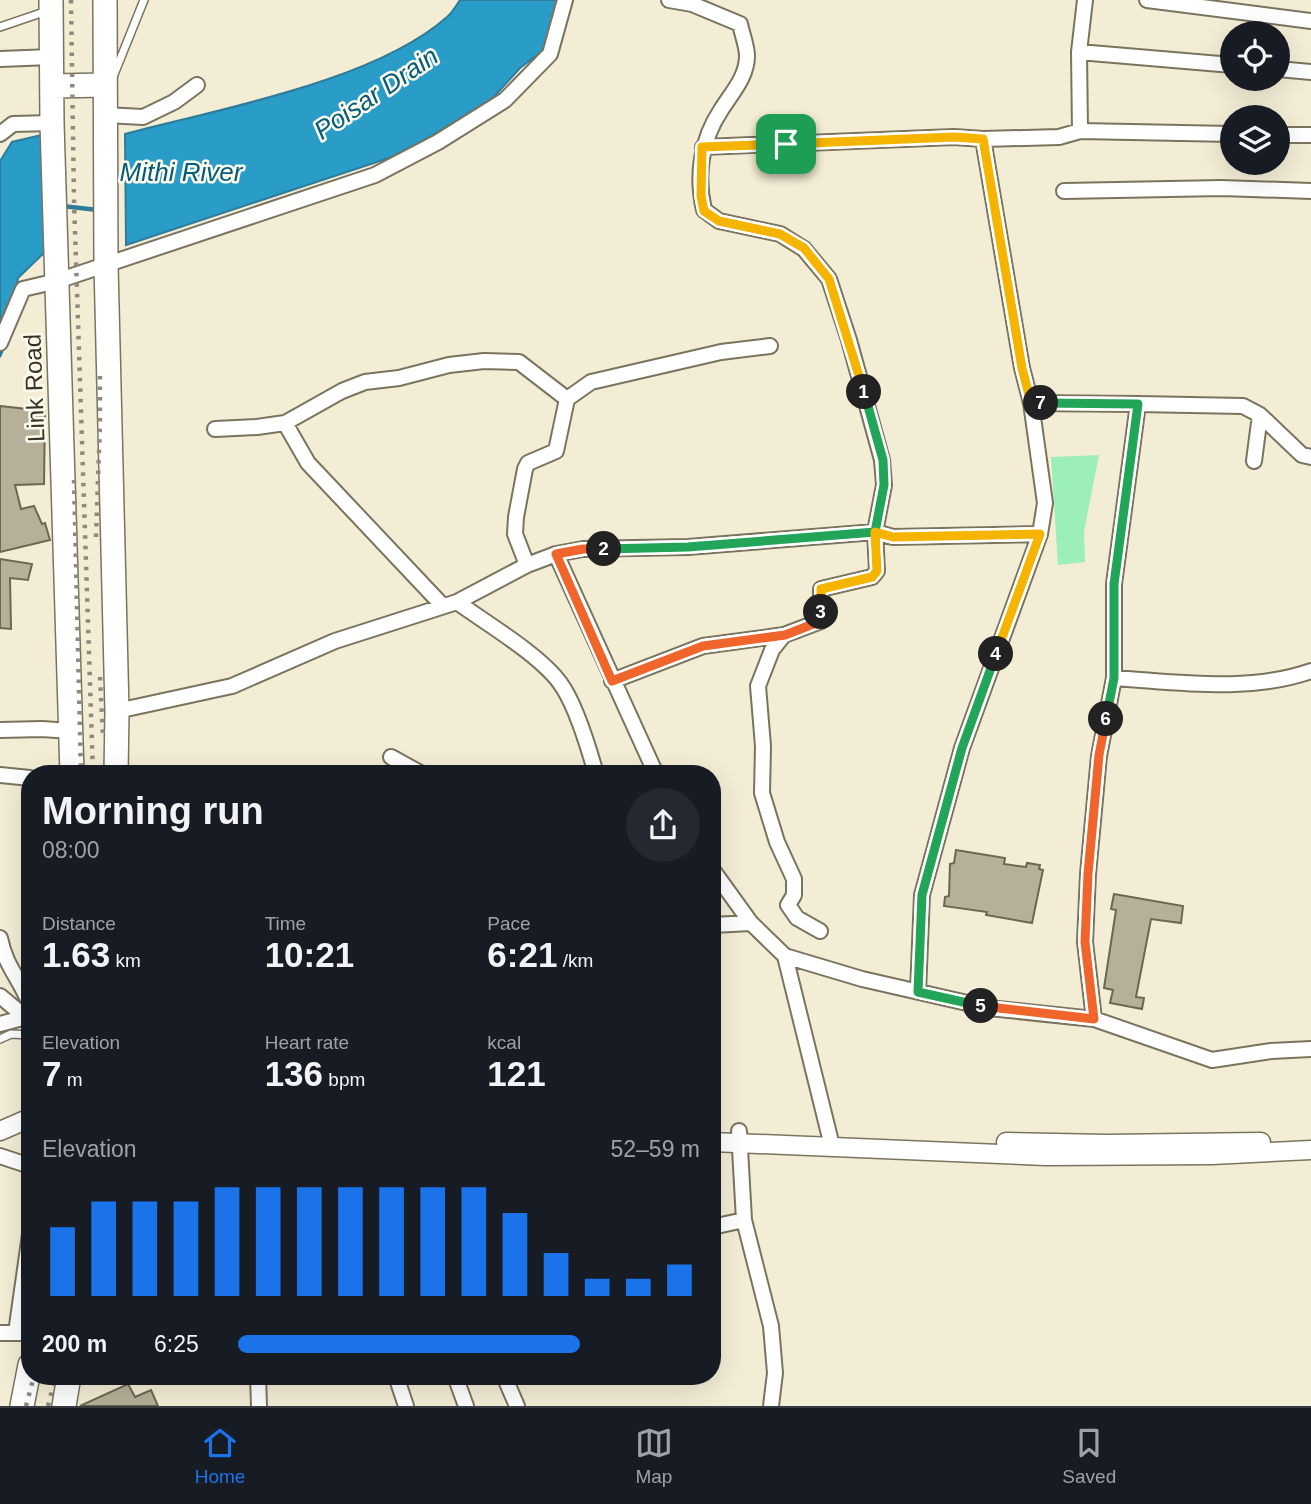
<!DOCTYPE html>
<html lang="en">
<head>
<meta charset="utf-8">
<style>
  body { margin:0; font-family:Arial,sans-serif; background:#242831; color:#f1f3f6; height:100vh; display:flex; flex-direction:column; font-size:26px; white-space:nowrap }
  * { box-sizing:border-box; margin:0 }
  p { font-size:23px; color:#9ea1a6 }
  .icon { flex:none; width:38px; height:38px; fill:none; stroke:currentColor; stroke-width:2; stroke-linecap:round; stroke-linejoin:round }
  .map { position:relative; flex:1; overflow:hidden }
  .panel { position:absolute; left:21px; top:765px; width:700px; height:620px; display:flex; flex-direction:column; background:#171b24; border-radius:28px; box-shadow:0 7px 28px #0002 }
  .panel>* { flex:none }
  .fabs { position:absolute; left:1220px; top:21px; display:grid; gap:14px }
  .fabs a { display:grid; place-items:center; width:70px; height:70px; border-radius:50%; background:#171b24; box-shadow:0 7px 28px #0002; font-size:35px }
  .pin { position:absolute; display:grid; place-items:center; width:60px; height:60px; color:#fff; margin:-30px; border-radius:14px; box-shadow:0 4px 10px #0006 }
  .km { position:absolute; width:35px; height:35px; margin:-18px; border-radius:50%; background:#222; color:#fff; font-size:19px; line-height:35px; text-align:center }
  .round { display:grid; place-items:center; flex:none; width:74px; height:74px; border-radius:37px; background:#242831 }
  .overview { display:flex; align-items:center; justify-content:space-between; height:119px; padding:0 21px }
  h1 { font-size:38px; font-weight:700; line-height:52px }
  .stats { display:grid; grid-template-columns:repeat(3,1fr); gap:10px; height:119px; padding:7px 21px }
  .stats div { display:grid; align-content:center }
  .stats b { font-size:35px; font-weight:700 }
  .stats small { font-size:19px; font-weight:400 }
  .stats p { font-size:19px }
  .chart { height:196px; padding:14px 21px }
  .chart p { display:flex; justify-content:space-between }
  .chart svg { width:100%; height:126px; margin-top:7px; stroke:#1a73e8; stroke-width:6 }
  ul { padding:0 21px; list-style:none; font-size:23px }
  li { display:grid; grid-template-columns:112px 84px 1fr; align-items:center; height:52px }
  li i { height:18px; border-radius:9px; background:#1a73e8 }
  .menu { display:flex; justify-content:space-around; align-items:center; height:98px; border-top:2px solid #363941; background:#171b24; font-size:19px; color:#9ea1a6 }
  .menu a { display:grid; justify-items:center; gap:4px }
  .menu .active { color:#1a73e8 }
  .map>svg:first-child { display:block }
  .green { fill:#9cefb9 }
  .water { fill:#2a9cc8; stroke:#2e7c99; stroke-width:2 }
  .lines { fill:none; stroke-linecap:round; stroke-linejoin:round }
  .stream { stroke:#2e7c99; stroke-width:4.5 }
  .building { fill:#b6b09a; stroke:#6c6752; stroke-width:2 }
  .service-casing { stroke:#7a745f; stroke-width:10 }
  .minor-casing { stroke:#7a745f; stroke-width:18 }
  .tertiary-casing { stroke:#7a745f; stroke-width:21 }
  .primary-casing { stroke:#7a745f; stroke-width:26 }
  .service { stroke:#fff; stroke-width:7 }
  .minor { stroke:#fff; stroke-width:14 }
  .tertiary { stroke:#fff; stroke-width:18 }
  .primary { stroke:#fff; stroke-width:23 }
  .rail { stroke:#8f8a7b; stroke-width:4.5; stroke-dasharray:3.5 7; stroke-linecap:butt }
  .split-1-casing { stroke:#fff; stroke-width:14 }
  .split-2-casing { stroke:#fff; stroke-width:14 }
  .split-3-casing { stroke:#fff; stroke-width:14 }
  .split-4-casing { stroke:#fff; stroke-width:14 }
  .split-5-casing { stroke:#fff; stroke-width:14 }
  .split-6-casing { stroke:#fff; stroke-width:14 }
  .split-7-casing { stroke:#fff; stroke-width:14 }
  .split-8-casing { stroke:#fff; stroke-width:14 }
  .split-1 { stroke:#f5b400; stroke-width:9 }
  .split-2 { stroke:#22a559; stroke-width:9 }
  .split-3 { stroke:#f0652b; stroke-width:9 }
  .split-4 { stroke:#f5b400; stroke-width:9 }
  .split-5 { stroke:#22a559; stroke-width:9 }
  .split-6 { stroke:#f0652b; stroke-width:9 }
  .split-7 { stroke:#22a559; stroke-width:9 }
  .split-8 { stroke:#f5b400; stroke-width:9 }
  .labels { text-anchor:middle; dominant-baseline:central; stroke-width:5; stroke-linejoin:round; paint-order:stroke }
  .street-label { font-size:24px; fill:#36332a; stroke:#fefbec }
  .water-label { font-size:26px; font-style:italic; fill:#035d7c; stroke:#fefbec }
</style>
</head>
<body>
<div class="map">
<svg width="1311" height="1406" viewBox="0 0 1311 1406">
  <rect width="100%" height="100%" fill="#f4edd6"/>
  <path class="green" d="M1099,455L1084,532L1085,562L1058,565L1051,457Z"/>
  <path class="water" d="M460,0H557L564,10L549,46L520,68L493,98L428,138L392,157L126,245L125,134C219,109 375,81 447,17C452,13 456,6 460,0Z
    M50,133L48,249L18,278L6,343L0,357V161L12,142Z"/>
  <g class="lines">
    <path class="stream" d="M62,206L98,210"/>
  </g>
  <path class="building" d="M0,406L45,411L44,484L15,485L21,509L34,506L42,524L45,523L50,540L0,552Z
    M0,559L32,564L28,580L10,578L11,629L0,628Z
    M956,850L1005,858L1004,864L1026,867L1027,863L1040,865L1039,869L1043,870L1032,923L986,915L987,912L944,906L945,897L949,896L950,864L954,863Z
    M1114,894L1183,906L1181,923L1151,919L1136,997L1144,998L1142,1009L1110,1003L1113,990L1104,988L1116,910L1111,909Z
    M128,1384L135,1397L151,1390L158,1406H80Z"/>
  <g class="lines">
    <defs>
      <path id="service" d="M0,27L47,11
        M113,77L144,0
        M0,1039L11,1034L30,1035"/>
      <path id="minor" d="M669,0L692,4L740,24C742,34 747,46 747,56C747,77 731,94 721,110C701,140 696,176 704,210L719,221L780,234L804,249L829,279L849,340L882,460L884,485L875,532L877,571L872,577L821,589V621L784,635L772,650L758,686L763,746L762,793L777,842L794,879V895L788,905L797,918L820,931
        M1147,0L1311,21
        M1079,52L1232,65
        M0,59L51,57
        M1278,69L1311,72
        M105,115L143,117L174,102L197,85
        M1080,131L1079,52L1085,0
        M0,134L13,124L52,123
        M1278,135H1311
        M983,139L1059,137L1080,131L1232,134
        M1064,191L1222,188L1311,191
        M0,343L23,289L57,281L375,175L438,142L505,100L550,54L565,0
        M1031,403L1138,404
        M285,423L308,463L442,605
        M215,429L257,427L285,423L342,391L365,382L399,378L449,365L484,361L519,362L567,399
        M1254,461L1260,415
        M556,554L656,774
        M527,565L515,534L516,517L525,469L528,463L556,451L567,399L591,382L721,352L770,346
        M457,602C486,623 540,655 560,683C575,703 589,749 596,774
        M1114,678C1179,682 1248,693 1311,671
        M612,681L703,646L784,635
        M117,711L232,686L335,641L457,602L527,565L556,554L583,549L688,547L875,532L893,537L1040,534L1045,503L1031,403L1022,368L983,139L954,137L703,147
        M0,730L42,729L71,731
        M391,757L422,774
        M0,775L30,778
        M712,869L751,923
        M712,925L751,923L785,956
        M0,938C6,968 20,978 30,1005
        M918,992L922,895L962,748L1040,534
        M0,996L24,1016
        M1094,1019L1085,942L1088,874L1099,756L1114,678V584L1138,404L1243,406L1260,415L1302,455L1311,457
        M0,1024L30,1016
        M739,1131L744,1220L771,1326L775,1373L771,1406
        M830,1138L785,956L862,979L989,1008L1094,1019L1212,1060L1271,1051L1311,1049
        M0,1156L30,1166
        M712,1227L744,1220
        M0,1333H30
        M16,1333L30,1234
        M258,1376L259,1406
        M396,1376L406,1406
        M455,1376L466,1406
        M504,1376L517,1406"/>
      <path id="tertiary" d="M0,1131L30,1118
        M712,1142L1045,1156L1212,1155L1311,1150
        M1006,1142L1107,1144L1261,1142"/>
      <path id="primary" d="M51,0L52,123L72,774
        M105,0L106,265L117,711L116,774
        M52,86L105,85
        M22,1406L30,1365
        M64,1406L69,1376"/>
    </defs>
    <use href="#service" class="service-casing"/>
    <use href="#minor" class="minor-casing"/>
    <use href="#tertiary" class="tertiary-casing"/>
    <use href="#primary" class="primary-casing"/>
    <use href="#service" class="service"/>
    <use href="#minor" class="minor"/>
    <use href="#tertiary" class="tertiary"/>
    <use href="#primary" class="primary"/>
    <path class="rail" d="M71,0L74,200L93,774
      M74,480L81,774
      M96,537L100,423V369
      M100,677L103,737
      M26,1406L34,1376
      M48,1406L56,1376"/>
  </g>
  <g class="lines">
    <defs>
      <path id="split-1" d="M786,144L702,147L701,196L704,211L719,221L780,234L804,248L829,279L864,392"/>
      <path id="split-2" d="M604,549L688,547L875,532L884,485L883,460L864,392"/>
      <path id="split-3" d="M604,549H583L556,554L612,681L703,646L785,635L821,621V612"/>
      <path id="split-4" d="M821,612V589L872,577L877,571L875,532L893,537L1040,534L996,654"/>
      <path id="split-5" d="M981,1006L918,992L922,895L962,748L996,654"/>
      <path id="split-6" d="M981,1006L1094,1019L1085,942L1088,874L1099,755L1106,719"/>
      <path id="split-7" d="M1041,403L1138,404L1114,584V678L1106,719"/>
      <path id="split-8" d="M786,144L954,137L983,139L1022,368L1031,403H1041"/>
    </defs>
    <use href="#split-1" class="split-1-casing"/>
    <use href="#split-2" class="split-2-casing"/>
    <use href="#split-3" class="split-3-casing"/>
    <use href="#split-4" class="split-4-casing"/>
    <use href="#split-5" class="split-5-casing"/>
    <use href="#split-6" class="split-6-casing"/>
    <use href="#split-7" class="split-7-casing"/>
    <use href="#split-8" class="split-8-casing"/>
    <use href="#split-1" class="split-1"/>
    <use href="#split-2" class="split-2"/>
    <use href="#split-3" class="split-3"/>
    <use href="#split-4" class="split-4"/>
    <use href="#split-5" class="split-5"/>
    <use href="#split-6" class="split-6"/>
    <use href="#split-7" class="split-7"/>
    <use href="#split-8" class="split-8"/>
  </g>
  <g class="labels">
    <g class="street-label">
      <text transform="translate(34 388) rotate(-92)">Link Road</text>
    </g>
    <g class="water-label">
      <text transform="translate(376 93) rotate(-34)">Poisar Drain</text>
      <text x="181" y="172">Mithi River</text>
    </g>
  </g>
</svg>
<div class="fabs">
<a><svg class="icon" aria-label="locate" viewBox="0 0 24 24"><circle cx="12" cy="12" r="6"/><path d="M12 2v4M12 18v4M2 12h4M18 12h4"/></svg></a>
<a><svg class="icon" aria-label="layers" viewBox="0 0 24 24"><path d="M12 4l9 5-9 5-9-5zM3 14l9 5 9-5"/></svg></a>
</div>
<div class="pin" style="left:786px;top:144px;background:#1e9e55"><svg class="icon" aria-label="arrive" viewBox="0 0 24 24"><path d="M6 21V4h12l-3 4 3 4H6"/></svg></div>
<b class="km" style="left:864px;top:392px">1</b>
<b class="km" style="left:604px;top:549px">2</b>
<b class="km" style="left:821px;top:612px">3</b>
<b class="km" style="left:996px;top:654px">4</b>
<b class="km" style="left:981px;top:1006px">5</b>
<b class="km" style="left:1106px;top:719px">6</b>
<b class="km" style="left:1041px;top:403px">7</b>
<section class="panel">
<div class="overview"><div><h1>Morning run</h1><p>08:00</p></div><a class="round"><svg class="icon" aria-label="share" viewBox="0 0 24 24"><path d="M12 15V3M7 8l5-5 5 5M5 13v7h14v-7"/></svg></a></div>
<div class="stats">
<div><p>Distance</p><b>1.63<small> km</small></b></div>
<div><p>Time</p><b>10:21</b></div>
<div><p>Pace</p><b>6:21<small> /km</small></b></div>
</div>
<div class="stats">
<div><p>Elevation</p><b>7<small> m</small></b></div>
<div><p>Heart rate</p><b>136<small> bpm</small></b></div>
<div><p>kcal</p><b>121</b></div>
</div>
<div class="chart"><p><span>Elevation</span>52–59 m</p>
<svg viewBox="0 0 160 44" preserveAspectRatio="none"><path d="M5 44V20M15 44V11M25 44V11M35 44V11M45 44V6M55 44V6M65 44V6M75 44V6M85 44V6M95 44V6M105 44V6M115 44V15M125 44V29M135 44V38M145 44V38M155 44V33"/></svg>
</div>
<ul>
<li><b>200 m</b>6:25<i style="width:74%"></i></li>
</ul>
</section>
</div>
<nav class="menu">
<a class="active"><svg class="icon" aria-label="home" viewBox="0 0 24 24"><path d="M3 11l9-7 9 7M6 9v11h12V9"/></svg>Home</a>
<a><svg class="icon" aria-label="map" viewBox="0 0 24 24"><path d="M3 6l6-2 6 2 6-2v14l-6 2-6-2-6 2zM9 4v14M15 6v14"/></svg>Map</a>
<a><svg class="icon" aria-label="saved" viewBox="0 0 24 24"><path d="M7 4h10v16l-5-4-5 4z"/></svg>Saved</a>
</nav>
</body>
</html>
